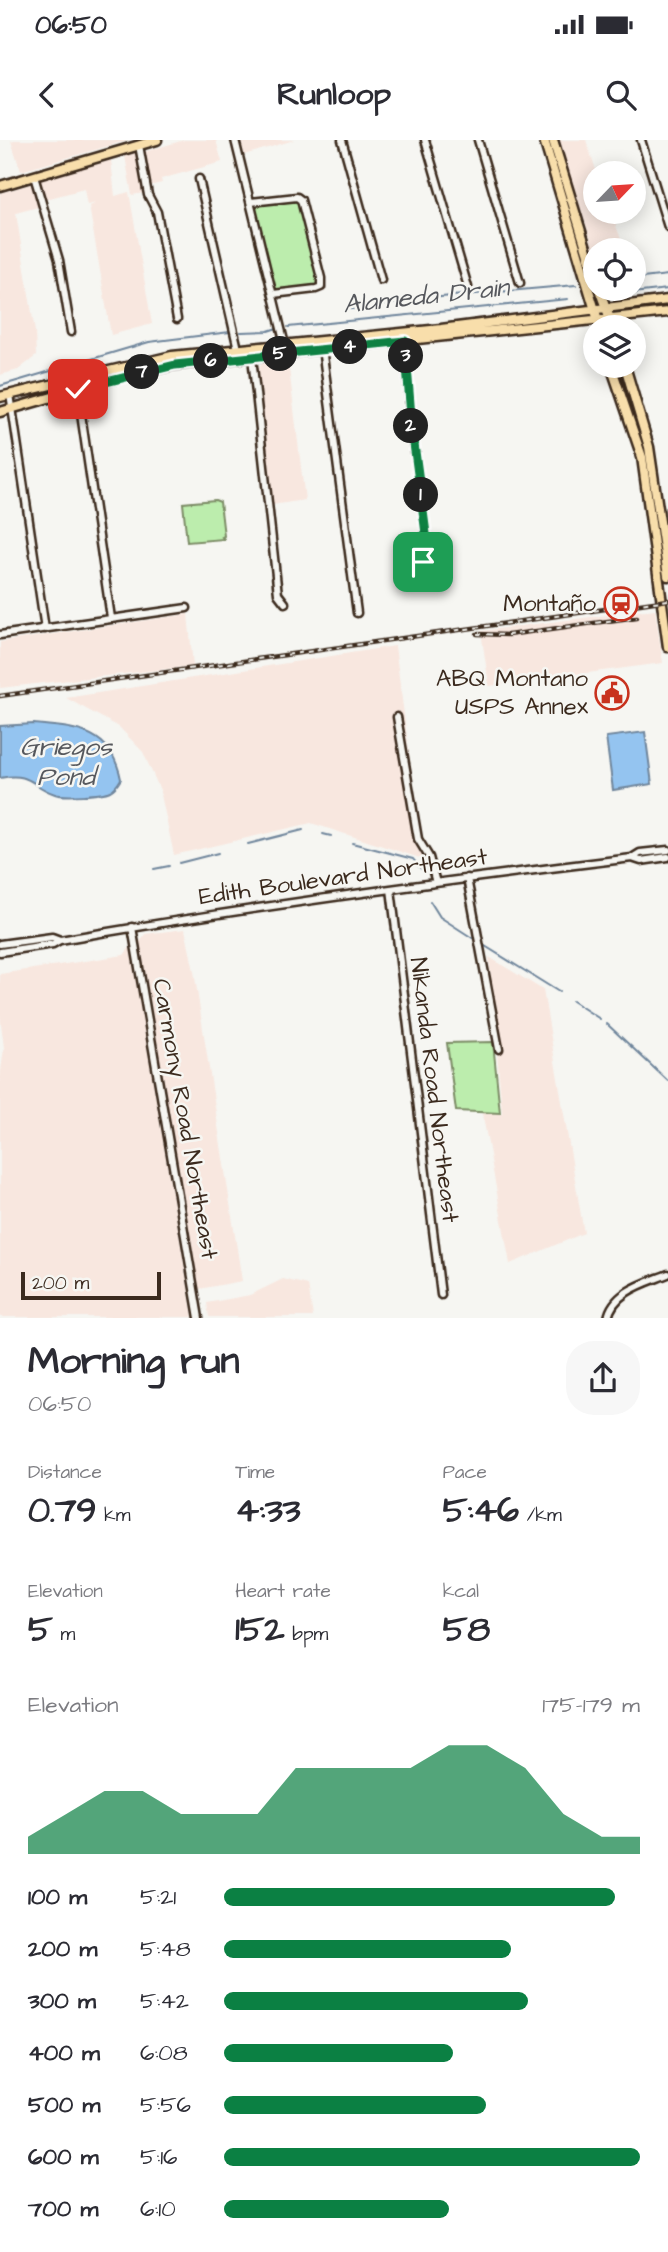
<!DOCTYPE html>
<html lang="en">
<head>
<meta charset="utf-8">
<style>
  body { margin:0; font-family:"Architects Daughter",sans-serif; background:#f7f7f7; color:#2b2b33; height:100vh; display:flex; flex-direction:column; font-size:26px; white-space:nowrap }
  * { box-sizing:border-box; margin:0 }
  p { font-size:23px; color:#7c7c81 }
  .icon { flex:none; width:38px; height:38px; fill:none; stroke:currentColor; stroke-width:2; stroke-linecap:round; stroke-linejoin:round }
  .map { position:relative; height:1178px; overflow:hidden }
  .sheet { display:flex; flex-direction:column; background:#fff; flex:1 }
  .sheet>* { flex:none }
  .needle { width:46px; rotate:65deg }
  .controls { position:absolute; left:583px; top:21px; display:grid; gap:14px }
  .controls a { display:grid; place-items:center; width:63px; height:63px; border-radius:50%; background:#fff; box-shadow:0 4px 18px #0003; font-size:35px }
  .scale { position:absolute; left:21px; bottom:18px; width:140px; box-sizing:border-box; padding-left:7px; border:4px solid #3b2a1e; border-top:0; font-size:19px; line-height:24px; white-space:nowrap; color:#3b2a1e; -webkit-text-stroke:5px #f6f6f2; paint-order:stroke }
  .pin { position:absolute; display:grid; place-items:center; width:60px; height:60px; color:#fff; margin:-30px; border-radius:14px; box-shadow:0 4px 10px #0006 }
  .km { position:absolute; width:35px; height:35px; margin:-18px; border-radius:50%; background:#222; color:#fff; font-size:19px; line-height:35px; text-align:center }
  .round { display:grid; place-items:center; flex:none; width:74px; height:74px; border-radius:28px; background:#f7f7f7 }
  .head { display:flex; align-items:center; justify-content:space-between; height:119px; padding:0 28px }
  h1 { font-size:38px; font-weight:700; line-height:52px }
  .stats { display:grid; grid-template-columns:repeat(3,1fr); gap:10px; height:119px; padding:7px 28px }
  .stats div { display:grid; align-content:center }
  .stats b { font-size:35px; font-weight:700 }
  .stats small { font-size:19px; font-weight:400 }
  .stats p { font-size:19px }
  .chart { height:196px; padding:14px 28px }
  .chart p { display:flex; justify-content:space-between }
  .chart svg { width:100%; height:126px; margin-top:7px; fill:#0b8043; opacity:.7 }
  ul { padding:0 28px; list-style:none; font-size:23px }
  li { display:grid; grid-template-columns:112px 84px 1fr; align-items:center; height:52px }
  li i { height:18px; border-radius:9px; background:#0b8043 }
  .status { display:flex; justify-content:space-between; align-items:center; height:49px; padding:0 35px; background:#fff; direction:ltr }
  .status svg { height:19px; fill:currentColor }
  header { display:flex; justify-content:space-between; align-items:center; height:91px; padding:0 28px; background:#fff; font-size:32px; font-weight:700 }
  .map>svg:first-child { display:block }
  .built { fill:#f8e7df }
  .green { fill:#bcedad; stroke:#7c8c66; stroke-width:2 }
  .water { fill:#94c4f0; stroke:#70869c; stroke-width:2 }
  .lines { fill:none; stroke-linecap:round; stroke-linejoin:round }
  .stream { stroke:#70869c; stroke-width:2 }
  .minor-casing { stroke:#3b2a1e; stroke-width:11 }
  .major-casing { stroke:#3b2a1e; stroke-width:13 }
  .minor { stroke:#f6f6f2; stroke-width:6 }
  .major { stroke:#f8deab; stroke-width:8 }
  .rail-casing { stroke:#3b2a1e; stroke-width:4.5 }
  .rail { stroke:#f6f6f2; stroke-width:2; stroke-dasharray:5; stroke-linecap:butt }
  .route-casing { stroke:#fff; stroke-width:14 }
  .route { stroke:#0b8043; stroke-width:9 }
  .labels { text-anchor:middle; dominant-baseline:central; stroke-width:5; stroke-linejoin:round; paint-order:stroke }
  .poi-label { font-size:24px; fill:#3b2a1e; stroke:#f6f6f2; text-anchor:end }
  .street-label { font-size:24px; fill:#3b2a1e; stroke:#f6f6f2 }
  .water-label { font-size:26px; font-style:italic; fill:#56585d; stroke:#f6f6f2 }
</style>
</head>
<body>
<div class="status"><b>06:50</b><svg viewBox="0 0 49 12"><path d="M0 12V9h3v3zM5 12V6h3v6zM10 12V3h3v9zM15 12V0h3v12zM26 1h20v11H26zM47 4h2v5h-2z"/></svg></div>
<header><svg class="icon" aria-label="back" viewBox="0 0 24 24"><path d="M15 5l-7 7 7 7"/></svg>Runloop<svg class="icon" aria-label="search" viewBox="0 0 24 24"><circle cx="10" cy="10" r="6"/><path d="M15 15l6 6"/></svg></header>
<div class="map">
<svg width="668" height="1178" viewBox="0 0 668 1178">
  <rect width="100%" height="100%" fill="#f6f6f2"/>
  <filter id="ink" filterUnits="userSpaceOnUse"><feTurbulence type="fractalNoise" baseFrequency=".0143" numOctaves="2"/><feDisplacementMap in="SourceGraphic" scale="14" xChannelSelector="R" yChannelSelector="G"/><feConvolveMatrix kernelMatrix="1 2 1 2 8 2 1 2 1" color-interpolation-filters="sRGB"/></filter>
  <g filter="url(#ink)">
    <path class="built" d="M130,0L21,31L11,1L14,0Z
      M184,0H216L222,22L161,39L162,43L149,46L144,12Z
      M240,0H294L244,15Z
      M558,0H586L597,33H595V72H611L625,110H595V120L591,100Z
      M136,12L138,13L144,53L132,55L125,16Z
      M111,20L115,56L129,52L152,184L111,195L89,66L97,63L87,65L84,49L46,59L39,43L41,40Z
      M31,44L38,67L16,73L35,192L36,216L18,230L0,235V53Z
      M288,220L305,360L272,365L256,236L261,222Z
      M655,469L663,523L489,546L481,491Z
      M188,474L193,526L0,548V502Z
      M395,506L423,719L311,683L174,715L160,650L143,612L119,587L66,558Z
      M185,789L194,831L242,1141L199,1149L140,802L145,794Z
      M130,807L193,1177H0V938L4,908L0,875V834L124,815Z
      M489,817L543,850L584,1093L510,1124L482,971L502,973Z
      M283,1139L308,1145L313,1177H209L207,1163L250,1155Z"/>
    <path class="green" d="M296,61L300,64L318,142L316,145L278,150L275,148L255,70L258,65Z
      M215,360L220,362L224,396L222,397L224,399L187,402L183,363Z
      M493,902L500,973L456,971L447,903Z"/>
    <path class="water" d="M34,584C76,588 111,589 121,639C118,644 115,649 110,651C102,655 63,657 55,654C30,646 33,632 0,638V586Z
      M645,592L652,644L613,650L606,597Z"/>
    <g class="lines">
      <path class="stream" d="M634,139L668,135
        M623,154L668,149
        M351,169L441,157L576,145
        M288,187L568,159
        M241,192L268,191L277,188
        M0,246L149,202L230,192
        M323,694L331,696
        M352,703L413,719L421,729
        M248,704L303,690
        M179,723L218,713
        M154,729L169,726
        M430,761L440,777L474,799
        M485,806L559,852
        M572,861L600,879
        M607,884L668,941"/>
      <defs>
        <path id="minor" d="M235,0L285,205
          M342,0L381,140
          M425,0L468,147
          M478,0L520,143
          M641,0L668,87
          M139,5L148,55L157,72L177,179
          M34,36L59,120L71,192
          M199,39L238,209
          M251,62L297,57L301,60L321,138V147L316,149L273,154
          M404,197L412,289L429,416L423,422
          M322,208L357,473
          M252,217L278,454L285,463
          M76,240L111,478
          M10,254L45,489
          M0,495L187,468
          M397,577L418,699L429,717L436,743
          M632,718L640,713L668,710
          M467,738L499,909
          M391,749L441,1155
          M132,787L199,1178
          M0,804L52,797L60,800
          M0,812L53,804L60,800C250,767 441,741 632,718L641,721L668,717
          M608,1178C613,1151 646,1143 668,1134"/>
        <path id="major" d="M544,0L600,187
          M553,0L595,137
          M0,46L157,0
          M599,149L613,187
          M611,226L642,317L668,507
          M625,226L649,307L668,436
          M0,257L172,216L441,189L668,160
          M0,272L122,237L175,225L668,172"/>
      </defs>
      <use href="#minor" class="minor-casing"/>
      <use href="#major" class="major-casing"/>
      <use href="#minor" class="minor"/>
      <use href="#major" class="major"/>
      <defs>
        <path id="rail" d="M477,494L508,495L637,477
          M0,556L668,460"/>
      </defs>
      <use href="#rail" class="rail-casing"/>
      <use href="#rail" class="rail"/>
    </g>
  </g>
  <g class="lines" filter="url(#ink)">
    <defs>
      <path id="route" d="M78,249L175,225L405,201L412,289L429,416L423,422"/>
    </defs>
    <use href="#route" class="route-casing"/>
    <use href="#route" class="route"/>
  </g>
  <defs>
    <symbol id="station-ring" viewBox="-11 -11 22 22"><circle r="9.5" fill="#f6f6f2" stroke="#c8321e" stroke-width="1.5"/><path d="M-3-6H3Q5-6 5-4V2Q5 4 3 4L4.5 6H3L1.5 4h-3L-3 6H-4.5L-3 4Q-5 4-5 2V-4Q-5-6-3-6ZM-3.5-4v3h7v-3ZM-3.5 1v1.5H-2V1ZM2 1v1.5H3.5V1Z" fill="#c8321e"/></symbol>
    <symbol id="civic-ring" viewBox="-11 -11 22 22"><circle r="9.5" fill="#f6f6f2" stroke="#c8321e" stroke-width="1.5"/><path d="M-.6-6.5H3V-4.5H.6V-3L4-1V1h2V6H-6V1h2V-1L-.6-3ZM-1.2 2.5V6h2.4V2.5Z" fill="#c8321e"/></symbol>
  </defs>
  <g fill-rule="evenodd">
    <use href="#station-ring" x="602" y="445" width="38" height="38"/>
    <use href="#civic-ring" x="593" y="534" width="38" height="38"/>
  </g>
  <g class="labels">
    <g class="poi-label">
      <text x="596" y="464">Montaño</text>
      <text x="588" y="539">ABQ Montano<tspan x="588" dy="28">USPS Annex</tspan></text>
    </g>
    <g class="street-label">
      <text transform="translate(343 737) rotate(-8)">Edith Boulevard Northeast</text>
      <text transform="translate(434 950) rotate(83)">Nikanda Road Northeast</text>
      <text transform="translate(185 979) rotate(80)">Carmony Road Northeast</text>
    </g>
    <g class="water-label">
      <text transform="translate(426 156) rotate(-6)">Alameda Drain</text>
      <text x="66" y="607">Griegos<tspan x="66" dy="30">Pond</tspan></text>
    </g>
  </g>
</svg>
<div class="controls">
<a><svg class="needle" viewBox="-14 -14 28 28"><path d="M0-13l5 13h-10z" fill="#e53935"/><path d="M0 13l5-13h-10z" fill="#7c7c81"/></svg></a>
<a><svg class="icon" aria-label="locate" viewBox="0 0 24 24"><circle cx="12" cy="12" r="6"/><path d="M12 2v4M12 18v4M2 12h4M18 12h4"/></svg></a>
<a><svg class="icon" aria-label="layers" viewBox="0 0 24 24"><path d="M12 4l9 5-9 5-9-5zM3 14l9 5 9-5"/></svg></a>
</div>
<div class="scale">200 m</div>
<div class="pin" style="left:423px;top:422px;background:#1e9e55"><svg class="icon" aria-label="arrive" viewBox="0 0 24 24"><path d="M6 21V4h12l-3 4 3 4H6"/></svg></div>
<div class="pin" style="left:78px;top:249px;background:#d93025"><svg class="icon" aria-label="check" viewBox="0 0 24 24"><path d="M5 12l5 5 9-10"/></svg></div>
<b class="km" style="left:421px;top:355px">1</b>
<b class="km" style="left:411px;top:286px">2</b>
<b class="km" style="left:406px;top:216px">3</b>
<b class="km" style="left:350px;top:207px">4</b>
<b class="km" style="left:280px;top:214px">5</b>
<b class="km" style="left:211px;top:221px">6</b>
<b class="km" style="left:142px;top:232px">7</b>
</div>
<section class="sheet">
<div class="head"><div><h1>Morning run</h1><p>06:50</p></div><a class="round"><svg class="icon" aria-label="share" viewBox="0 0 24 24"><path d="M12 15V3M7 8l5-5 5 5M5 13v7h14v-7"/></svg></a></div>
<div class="stats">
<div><p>Distance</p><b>0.79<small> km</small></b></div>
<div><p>Time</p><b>4:33</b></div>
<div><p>Pace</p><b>5:46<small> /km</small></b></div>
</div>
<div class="stats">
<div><p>Elevation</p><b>5<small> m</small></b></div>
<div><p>Heart rate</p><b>152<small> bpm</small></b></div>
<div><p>kcal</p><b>58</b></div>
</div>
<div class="chart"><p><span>Elevation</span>175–179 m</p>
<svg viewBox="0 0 160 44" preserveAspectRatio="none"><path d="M0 44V38L10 30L20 22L30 22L40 30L50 30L60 30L70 14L80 14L90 14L100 14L110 6L120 6L130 14L140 30L150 38L160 38V44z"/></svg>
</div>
<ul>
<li><b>100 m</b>5:21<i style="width:94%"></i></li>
<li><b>200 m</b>5:48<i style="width:69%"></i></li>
<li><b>300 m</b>5:42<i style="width:73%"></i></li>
<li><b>400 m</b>6:08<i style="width:55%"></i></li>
<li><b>500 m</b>5:56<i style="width:63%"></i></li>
<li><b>600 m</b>5:16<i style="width:100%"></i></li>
<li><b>700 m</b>6:10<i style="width:54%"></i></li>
</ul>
</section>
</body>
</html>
